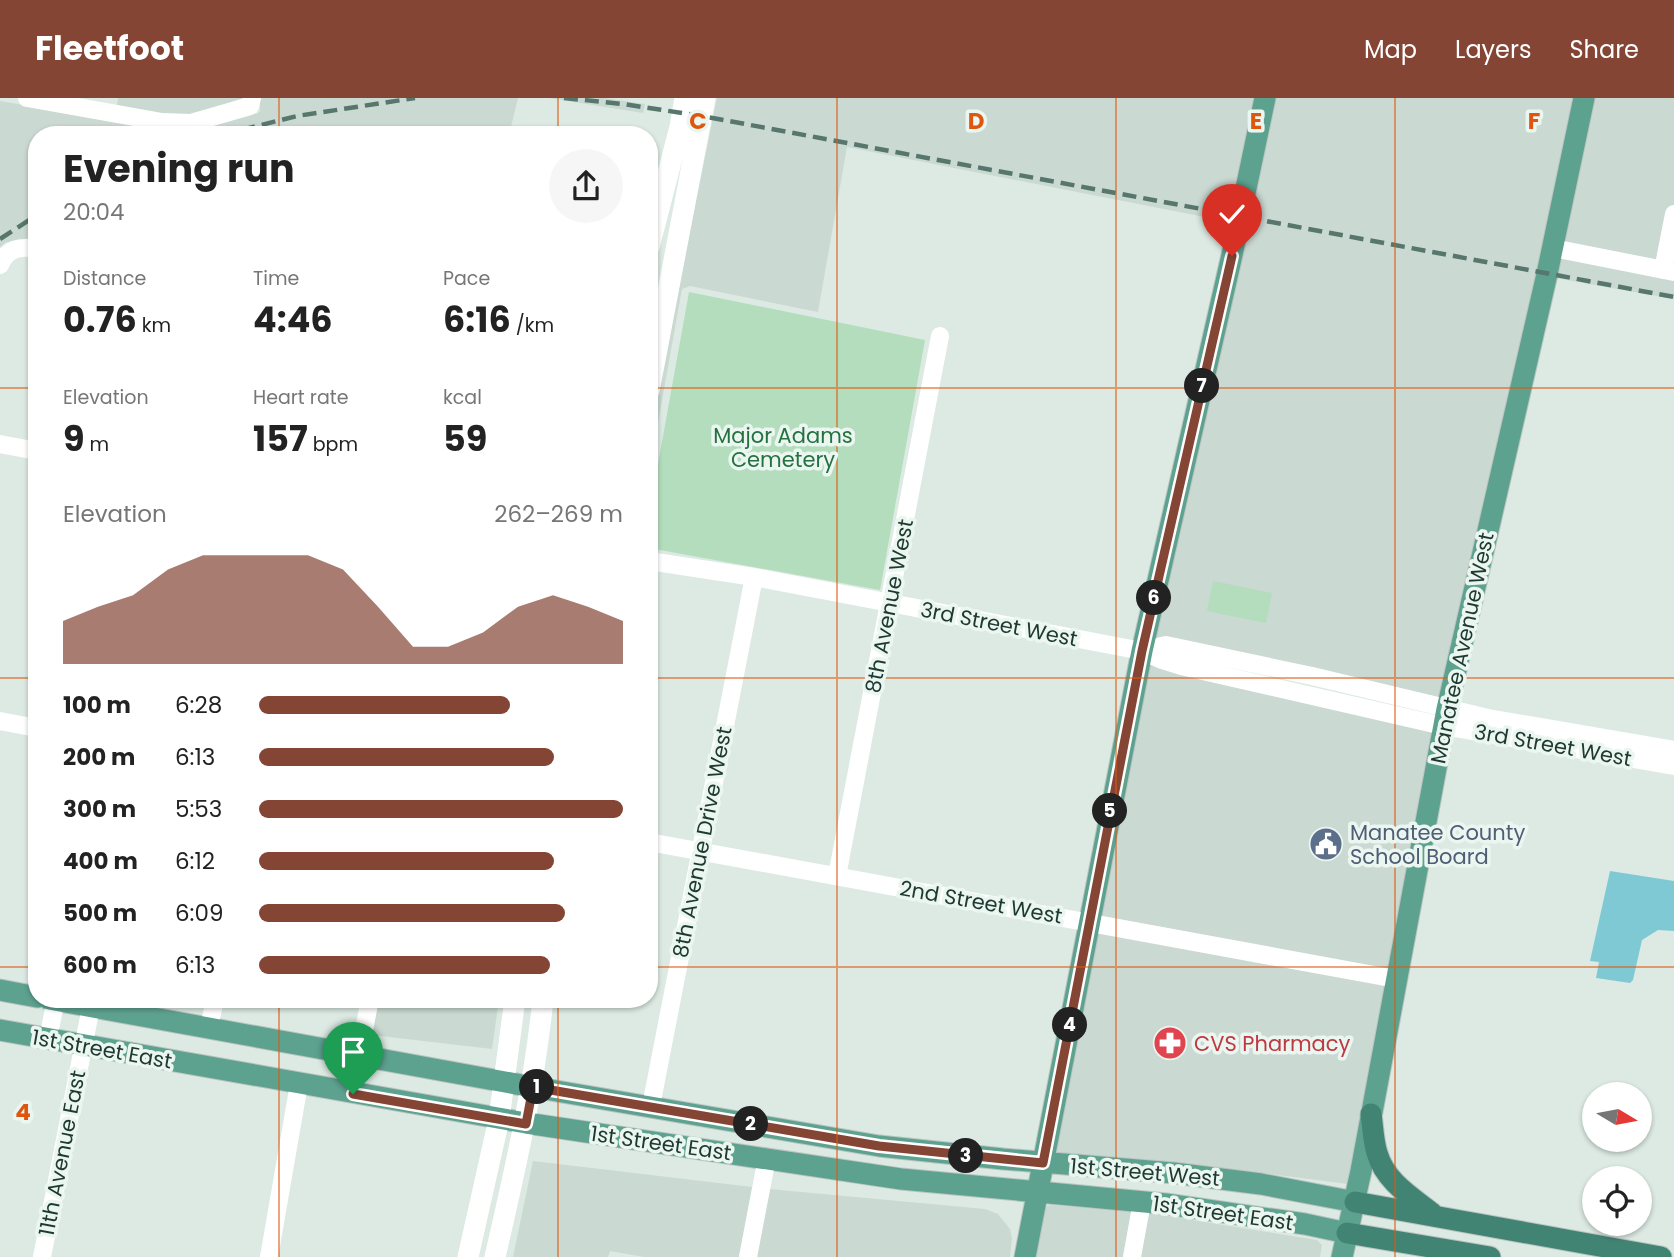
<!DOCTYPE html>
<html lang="en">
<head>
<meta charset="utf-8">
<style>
  body { margin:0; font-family:Poppins,sans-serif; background:#f6f6f6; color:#222; height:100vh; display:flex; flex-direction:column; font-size:26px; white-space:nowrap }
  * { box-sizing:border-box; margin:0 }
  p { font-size:23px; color:#767676 }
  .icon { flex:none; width:38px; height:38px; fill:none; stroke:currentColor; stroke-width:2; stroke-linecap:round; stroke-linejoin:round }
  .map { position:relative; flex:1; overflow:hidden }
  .side { position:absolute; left:28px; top:28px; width:630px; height:882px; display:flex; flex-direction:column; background:#fff; border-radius:28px; box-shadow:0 2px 5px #0004 }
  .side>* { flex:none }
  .needle { width:46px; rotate:100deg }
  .controls { position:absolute; left:1582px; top:984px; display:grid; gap:14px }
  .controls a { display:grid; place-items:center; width:70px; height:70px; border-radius:50%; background:#fff; box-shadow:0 2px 5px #0004; font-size:35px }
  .pin { position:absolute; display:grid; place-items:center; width:60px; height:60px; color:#fff; margin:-72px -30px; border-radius:50% 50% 50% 0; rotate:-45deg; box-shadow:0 0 7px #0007 }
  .pin .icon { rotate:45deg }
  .km { position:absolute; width:35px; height:35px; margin:-18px; border-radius:50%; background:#222; color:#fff; font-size:19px; line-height:35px; text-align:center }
  .round { display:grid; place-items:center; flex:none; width:74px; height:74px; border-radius:37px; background:#f6f6f6 }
  .summary { display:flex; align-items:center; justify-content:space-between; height:119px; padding:0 35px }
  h1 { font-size:38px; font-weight:700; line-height:52px }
  .metrics { display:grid; grid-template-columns:repeat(3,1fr); gap:10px; height:119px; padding:7px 35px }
  .metrics div { display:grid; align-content:center }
  .metrics b { font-size:35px; font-weight:700 }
  .metrics small { font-size:19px; font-weight:400 }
  .metrics p { font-size:19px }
  .chart { height:196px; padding:14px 35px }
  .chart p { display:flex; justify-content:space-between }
  .chart svg { width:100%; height:126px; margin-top:7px; fill:#844534; opacity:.7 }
  ul { padding:0 35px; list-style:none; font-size:23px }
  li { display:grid; grid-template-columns:112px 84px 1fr; align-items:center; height:52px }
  li i { height:18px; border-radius:9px; background:#844534 }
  header { display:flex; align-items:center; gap:42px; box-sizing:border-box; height:98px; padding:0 35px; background:#844534; color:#fff }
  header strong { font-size:33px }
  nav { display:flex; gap:38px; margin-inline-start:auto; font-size:24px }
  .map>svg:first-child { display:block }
  .built { fill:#cad9d2 }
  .green { fill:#b3ddbd }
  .water { fill:#7fc9d4 }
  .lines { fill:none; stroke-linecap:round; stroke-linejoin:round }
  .primary-casing { stroke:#bbc4c1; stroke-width:23 }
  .trunk-casing { stroke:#bbc4c1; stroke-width:23 }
  .minor { stroke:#fff; stroke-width:18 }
  .tertiary { stroke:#fff; stroke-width:21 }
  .primary { stroke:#5da28f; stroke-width:21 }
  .trunk { stroke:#428474; stroke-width:21 }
  .rail { stroke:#57766d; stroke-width:4.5; stroke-dasharray:14 7; stroke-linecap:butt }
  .route-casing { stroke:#fff; stroke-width:14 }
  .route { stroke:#844534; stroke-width:9 }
  .grid { fill:none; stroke:#de570e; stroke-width:2; stroke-opacity:0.55 }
  .labels { text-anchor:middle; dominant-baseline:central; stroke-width:7; stroke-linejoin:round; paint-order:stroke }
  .park-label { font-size:21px; fill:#257241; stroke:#ecf6f1 }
  .street-label { font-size:21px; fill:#1d3931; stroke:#ecf6f1 }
  .service-label { font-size:21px; fill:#4e5e75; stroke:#ecf6f1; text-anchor:start }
  .health-label { font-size:21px; fill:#be3a42; stroke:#ecf6f1; text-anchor:start }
  .grid-label { font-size:23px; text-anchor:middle; font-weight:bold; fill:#de570e; stroke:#ecf6f1; stroke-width:7; stroke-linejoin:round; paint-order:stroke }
</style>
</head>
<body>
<header>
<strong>Fleetfoot</strong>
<nav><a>Map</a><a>Layers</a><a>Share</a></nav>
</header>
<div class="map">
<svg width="1674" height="1159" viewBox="0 0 1674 1159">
  <rect width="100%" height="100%" fill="#dceae3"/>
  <path class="built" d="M118,0H243L190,18L163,16L117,8Z
    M260,0H518L509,37H37V135L24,142L6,144L0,149V3L161,31L186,33L187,35L199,33L200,31L251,15L257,16L260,13Z
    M549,0H605L645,6L643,15Z
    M717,0H1256L1230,124L847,49L818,214L690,188L682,191L649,375V349L660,281Z
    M1274,0H1575L1539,174L1440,601L1153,542Z
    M1592,0H1674V201L1555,180Z
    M1148,564L1434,634L1389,872L1098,817Z
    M1096,832L1386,887L1348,1086L1175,1064L1054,1054Z
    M379,901H499L492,951L372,937Z
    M533,1063L752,1089L739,1159H644L610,1153L608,1159H513Z
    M769,1091L985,1111L998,1116L1010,1131L1012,1140L1010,1159H757Z
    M1051,1107L1131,1114L1123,1159H1033L1042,1110Z
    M1148,1115L1317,1142L1322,1147L1320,1159H1140Z"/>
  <path class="green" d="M689,194L925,242L880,492L649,450V416Z
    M1213,483L1272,495L1266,525L1207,513Z"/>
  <path class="water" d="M1610,773L1674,783V833L1658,832L1642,842L1633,882L1630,885L1596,880L1599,864L1590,863Z"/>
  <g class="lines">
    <defs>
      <path id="primary" d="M0,892L37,899
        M49,901L533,989L879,1048L1003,1061L1174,1075L1261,1086L1355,1104
        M0,932L526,1025L901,1081L1166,1106L1305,1126L1347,1135
        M1025,1159L1142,553L1232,157L1265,0
        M1342,1159L1361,1073L1447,611L1547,176L1584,0"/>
      <path id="trunk" d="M1371,1016C1373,1029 1373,1042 1377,1055C1385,1083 1410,1098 1432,1115
        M1355,1104L1661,1159
        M1347,1135L1490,1159"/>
    </defs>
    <use href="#primary" class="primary-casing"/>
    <use href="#trunk" class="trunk-casing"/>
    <path class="minor" d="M27,0L162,24L191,25L250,8L252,0
      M1553,150L1674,174
      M0,167C7,150 20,148 37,151
      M1663,172L1674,116
      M0,346L37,353
      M649,463L754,479L1142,553L1162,562L1181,568L1443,628L1674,668
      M1142,553L1166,547L1312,578L1488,620L1674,652
      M0,623L37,630
      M649,744L1396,881
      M837,778L940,238
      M209,930L215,901
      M48,941L56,901
      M359,957L370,901
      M651,1008L754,479
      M42,1159L91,909
      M269,1159L299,986
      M748,1159L767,1060
      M1132,1159L1142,1104"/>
    <path class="tertiary" d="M649,149L680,29L685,0
      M649,293L705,0
      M468,1159L499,1021L515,901
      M495,1159C515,1072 534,990 543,901"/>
    <use href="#primary" class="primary"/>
    <use href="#trunk" class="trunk"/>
    <path class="rail" d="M564,0L623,6L702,18L1674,199
      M221,37L297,18L415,0
      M0,141L37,117"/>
  </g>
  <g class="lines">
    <defs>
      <path id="route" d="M353,996L526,1026L533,989L879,1048L1043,1065L1142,553L1232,158"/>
    </defs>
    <use href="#route" class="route-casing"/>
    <use href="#route" class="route"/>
  </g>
  <path class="grid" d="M279,0V37M558,0V37M837,0V1159M1116,0V1159M1395,0V1159M0,290H37M649,290H1674M0,580H37M649,580H1674M0,869H37M649,869H1674M279,901V1159M558,901V1159"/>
  <defs>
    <symbol id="civic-disc" viewBox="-11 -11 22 22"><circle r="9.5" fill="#5c6f8a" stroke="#ecf6f1"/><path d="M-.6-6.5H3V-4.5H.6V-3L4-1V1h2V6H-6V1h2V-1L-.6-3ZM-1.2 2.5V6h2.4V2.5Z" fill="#fff"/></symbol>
    <symbol id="pharmacy-disc" viewBox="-11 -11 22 22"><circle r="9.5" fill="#e0444e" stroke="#ecf6f1"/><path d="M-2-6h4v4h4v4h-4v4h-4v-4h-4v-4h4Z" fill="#fff"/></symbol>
  </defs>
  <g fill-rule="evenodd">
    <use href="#civic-disc" x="1307" y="727" width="38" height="38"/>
    <use href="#pharmacy-disc" x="1151" y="926" width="38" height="38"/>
  </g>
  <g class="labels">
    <g class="park-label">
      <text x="783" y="337">Major Adams<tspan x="783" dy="24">Cemetery</tspan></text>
    </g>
    <g class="street-label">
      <text transform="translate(889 508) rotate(-79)">8th Avenue West</text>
      <text transform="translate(999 526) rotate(11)">3rd Street West</text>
      <text transform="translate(1462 550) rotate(-78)">Manatee Avenue West</text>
      <text transform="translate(1553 647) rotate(10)">3rd Street West</text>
      <text transform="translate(702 744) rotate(-79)">8th Avenue Drive West</text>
      <text transform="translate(981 804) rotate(10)">2nd Street West</text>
      <text transform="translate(102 951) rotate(10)">1st Street East</text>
      <text transform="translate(661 1045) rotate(8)">1st Street East</text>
      <text transform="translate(62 1055) rotate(-79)">11th Avenue East</text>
      <text transform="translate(1145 1074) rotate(5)">1st Street West</text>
      <text transform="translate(1223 1115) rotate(8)">1st Street East</text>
    </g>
    <g class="service-label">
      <text x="1350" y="734">Manatee County<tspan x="1350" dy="24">School Board</tspan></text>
    </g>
    <g class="health-label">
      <text x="1194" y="945">CVS Pharmacy</text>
    </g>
  </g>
  <g class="grid-label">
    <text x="698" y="31">C</text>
    <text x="976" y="31">D</text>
    <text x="1256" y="31">E</text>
    <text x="1534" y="31">F</text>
    <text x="23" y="1022">4</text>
  </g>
</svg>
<div class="controls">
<a><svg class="needle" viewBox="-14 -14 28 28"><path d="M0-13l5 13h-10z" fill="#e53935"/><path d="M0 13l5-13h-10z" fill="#767676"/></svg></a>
<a><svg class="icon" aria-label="locate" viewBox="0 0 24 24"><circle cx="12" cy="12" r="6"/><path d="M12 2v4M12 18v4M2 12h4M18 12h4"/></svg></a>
</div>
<div class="pin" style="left:353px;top:996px;background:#1e9e55"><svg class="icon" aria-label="arrive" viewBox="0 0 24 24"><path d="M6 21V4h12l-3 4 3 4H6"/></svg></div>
<div class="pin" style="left:1232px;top:158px;background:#d93025"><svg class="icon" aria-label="check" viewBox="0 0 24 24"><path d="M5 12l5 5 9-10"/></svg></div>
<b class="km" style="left:537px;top:989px">1</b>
<b class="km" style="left:751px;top:1026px">2</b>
<b class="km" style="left:966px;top:1058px">3</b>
<b class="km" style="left:1070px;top:927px">4</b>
<b class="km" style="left:1110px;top:713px">5</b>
<b class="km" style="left:1154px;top:500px">6</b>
<b class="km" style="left:1202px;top:288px">7</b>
<section class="side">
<div class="summary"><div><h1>Evening run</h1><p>20:04</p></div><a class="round"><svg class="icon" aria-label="share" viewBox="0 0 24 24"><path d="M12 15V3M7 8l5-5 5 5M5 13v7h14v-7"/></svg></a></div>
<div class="metrics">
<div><p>Distance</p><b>0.76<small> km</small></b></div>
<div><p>Time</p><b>4:46</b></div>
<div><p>Pace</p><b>6:16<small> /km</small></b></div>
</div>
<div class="metrics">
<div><p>Elevation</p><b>9<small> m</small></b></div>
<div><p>Heart rate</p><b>157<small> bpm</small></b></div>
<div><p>kcal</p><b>59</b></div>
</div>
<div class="chart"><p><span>Elevation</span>262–269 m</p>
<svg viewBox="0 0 160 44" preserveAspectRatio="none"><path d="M0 44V29L10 24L20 20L30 11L40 6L50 6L60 6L70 6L80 11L90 24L100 38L110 38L120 33L130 24L140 20L150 24L160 29V44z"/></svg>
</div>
<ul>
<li><b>100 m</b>6:28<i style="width:69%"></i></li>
<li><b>200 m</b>6:13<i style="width:81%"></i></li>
<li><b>300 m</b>5:53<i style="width:100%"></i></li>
<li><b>400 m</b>6:12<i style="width:81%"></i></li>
<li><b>500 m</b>6:09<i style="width:84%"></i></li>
<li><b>600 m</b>6:13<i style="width:80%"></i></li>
</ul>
</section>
</div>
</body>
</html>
